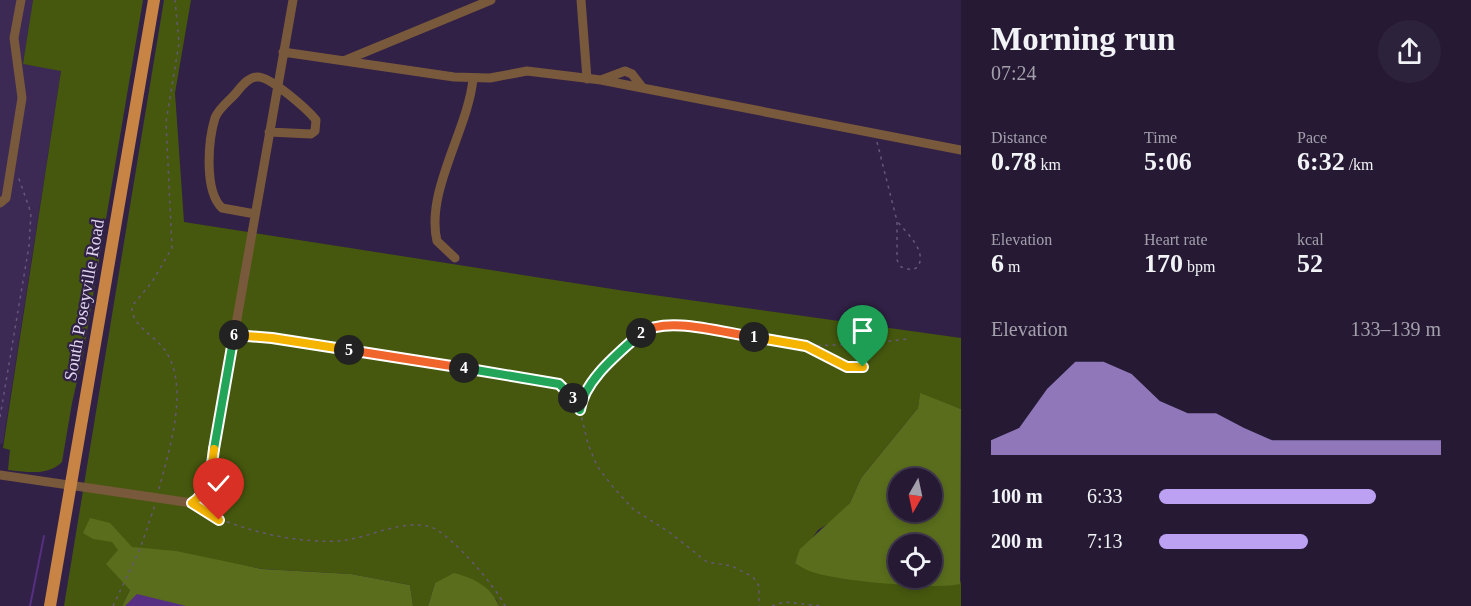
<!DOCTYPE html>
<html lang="en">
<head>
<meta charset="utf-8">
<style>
  body { margin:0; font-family:Georgia,serif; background:#2d223c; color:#f1f3f6; height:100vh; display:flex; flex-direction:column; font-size:22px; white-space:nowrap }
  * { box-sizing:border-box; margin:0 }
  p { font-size:20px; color:#a3a0ac }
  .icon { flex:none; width:33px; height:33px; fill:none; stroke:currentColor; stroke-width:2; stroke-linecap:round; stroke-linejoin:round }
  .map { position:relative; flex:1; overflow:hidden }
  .panel { display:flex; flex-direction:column; background:#251934; width:510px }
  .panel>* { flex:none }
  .needle { width:39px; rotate:189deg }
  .fabs { position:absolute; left:888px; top:468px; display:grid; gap:12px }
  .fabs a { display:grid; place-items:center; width:54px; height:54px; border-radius:50%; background:#251934; box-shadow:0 3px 9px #0003,0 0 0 2px #42384f; font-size:30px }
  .pin { position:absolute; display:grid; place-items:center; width:51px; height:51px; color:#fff; margin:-62px -26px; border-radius:50% 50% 50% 0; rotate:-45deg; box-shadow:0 0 6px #0007 }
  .pin .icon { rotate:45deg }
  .km { position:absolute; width:30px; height:30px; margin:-15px; border-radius:50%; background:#222; color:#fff; font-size:16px; line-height:30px; text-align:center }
  .round { display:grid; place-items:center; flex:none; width:63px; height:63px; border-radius:32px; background:#2d223c }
  .headline { display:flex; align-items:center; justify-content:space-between; height:102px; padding:0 30px }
  h1 { font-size:33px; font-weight:700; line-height:45px }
  .figures { display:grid; grid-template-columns:repeat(3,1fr); gap:9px; height:102px; padding:6px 30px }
  .figures div { display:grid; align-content:center }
  .figures b { font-size:26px; font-weight:700 }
  .figures small { font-size:16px; font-weight:400 }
  .figures p { font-size:16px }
  .chart { height:168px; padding:12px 30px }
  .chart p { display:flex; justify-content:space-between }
  .chart svg { width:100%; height:108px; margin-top:6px; fill:#bca0f2; opacity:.7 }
  ul { padding:0 30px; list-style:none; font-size:20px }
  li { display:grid; grid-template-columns:96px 72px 1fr; align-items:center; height:45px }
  li i { height:15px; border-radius:8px; background:#bca0f2 }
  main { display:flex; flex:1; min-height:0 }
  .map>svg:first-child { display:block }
  .built { fill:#3c2a54 }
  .green { fill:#46580e }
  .forest { fill:#596d1c; fill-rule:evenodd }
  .water { fill:#572f82 }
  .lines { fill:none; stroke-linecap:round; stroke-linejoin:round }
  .stream { stroke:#572f82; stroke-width:2 }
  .path { stroke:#655778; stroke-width:1.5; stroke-dasharray:3 4.5; stroke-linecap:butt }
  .minor { stroke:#79593b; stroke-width:9 }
  .major { stroke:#c78444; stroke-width:12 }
  .split-1-casing { stroke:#fff; stroke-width:12 }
  .split-2-casing { stroke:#fff; stroke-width:12 }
  .split-3-casing { stroke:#fff; stroke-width:12 }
  .split-4-casing { stroke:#fff; stroke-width:12 }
  .split-5-casing { stroke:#fff; stroke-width:12 }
  .split-6-casing { stroke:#fff; stroke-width:12 }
  .split-7-casing { stroke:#fff; stroke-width:12 }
  .split-8-casing { stroke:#fff; stroke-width:12 }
  .split-1 { stroke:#f5b400; stroke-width:8 }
  .split-2 { stroke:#f0652b; stroke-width:8 }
  .split-3 { stroke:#22a559; stroke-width:8 }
  .split-4 { stroke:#22a559; stroke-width:8 }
  .split-5 { stroke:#f0652b; stroke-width:8 }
  .split-6 { stroke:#f5b400; stroke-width:8 }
  .split-7 { stroke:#22a559; stroke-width:8 }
  .split-8 { stroke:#f5b400; stroke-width:8 }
  .labels { text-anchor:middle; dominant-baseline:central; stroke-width:4.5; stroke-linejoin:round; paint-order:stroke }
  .street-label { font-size:18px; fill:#dfd6ee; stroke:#312146 }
</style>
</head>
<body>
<main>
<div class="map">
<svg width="961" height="606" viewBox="0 0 961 606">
  <rect width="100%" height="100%" fill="#312146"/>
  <path class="built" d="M0,0H33L23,64L61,70L3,443L0,444Z"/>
  <path class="green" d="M33,0H143L83,355L72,403L62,462C48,476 27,472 8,470L10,450L3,448L61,71L23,64Z
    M164,0H191L175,93L184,222L625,291L961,338V409L920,394L918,408L861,478L850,503L837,518L818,530L795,562C838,587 911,582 960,584L961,580V606H499L496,599L435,583L428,606H413L410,585L351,574L263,569L225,562L130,590L122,606H64Z"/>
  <path class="forest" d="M920,393L961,409L960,584C934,590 837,581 812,572C806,570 800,566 795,563L800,549L850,503L861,478L918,408ZM898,478H932V512H898ZM898,544H932V578H898Z
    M90,518L110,523L132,547L176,551L262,569L351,574L410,585L413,606H122L130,590L106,564L118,550L112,542L93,539L83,533Z
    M454,573C473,578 491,586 499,606H428L435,583Z"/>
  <path class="water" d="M137,594L186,606H125Z"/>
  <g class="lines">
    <path class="stream" d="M30,606L44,536"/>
    <path class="path" d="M877,142L897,221V260L901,267L912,270L918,267C927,250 907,234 897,221
      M244,335L559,384L580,410L588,444L597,466L613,487L633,509L669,532L707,562L732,566L753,577L759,586V606
      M867,348L882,342L908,339
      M580,409L582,400L592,380L635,338L649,327L669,324C714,331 760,335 803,345C823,350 842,374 863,367L868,355L861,344L806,346
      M0,417L29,246L31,213L18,176
      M159,489C169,450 191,385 164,349C153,334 131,326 132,306L152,282L172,248L166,122L179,43L175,0
      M200,509C236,530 304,546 346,540C373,536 403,519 431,527C451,534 496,587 505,606
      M113,606L140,549L155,505
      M772,606L784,602L822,606"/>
    <path class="minor" d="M581,0L587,79
      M283,52L454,77L490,78L527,71L601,80L961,150
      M346,60L491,0
      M601,80L625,71L632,74L642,87
      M0,203L6,198L22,98L14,38L21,0
      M255,214L222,208C204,191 208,141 215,118C218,109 229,101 236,93C241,87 248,77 257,77C269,75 308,110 316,120L315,131L311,134L269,132
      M455,258L437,241C425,191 469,128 473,78
      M0,475L192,503L202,496L208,484L293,0"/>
    <path class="major" d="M50,606L154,0"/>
  </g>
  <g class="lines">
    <defs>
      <path id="split-1" d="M754,337L806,346L847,367H863"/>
      <path id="split-2" d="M641,333C666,315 724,333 754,337"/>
      <path id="split-3" d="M573,398L580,410C584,380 619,353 641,333"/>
      <path id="split-4" d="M464,368L559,384L573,398"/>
      <path id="split-5" d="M349,350L464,368"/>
      <path id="split-6" d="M234,335L272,338L349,350"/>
      <path id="split-7" d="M214,449L234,335"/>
      <path id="split-8" d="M214,449C211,470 211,490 192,503L219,520"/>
    </defs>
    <use href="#split-1" class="split-1-casing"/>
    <use href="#split-2" class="split-2-casing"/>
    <use href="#split-3" class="split-3-casing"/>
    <use href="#split-4" class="split-4-casing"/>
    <use href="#split-5" class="split-5-casing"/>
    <use href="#split-6" class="split-6-casing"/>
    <use href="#split-7" class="split-7-casing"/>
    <use href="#split-8" class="split-8-casing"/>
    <use href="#split-1" class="split-1"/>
    <use href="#split-2" class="split-2"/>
    <use href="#split-3" class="split-3"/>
    <use href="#split-4" class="split-4"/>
    <use href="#split-5" class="split-5"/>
    <use href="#split-6" class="split-6"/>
    <use href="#split-7" class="split-7"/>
    <use href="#split-8" class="split-8"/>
  </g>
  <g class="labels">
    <g class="street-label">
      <text transform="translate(84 300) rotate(-80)">South Poseyville Road</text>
    </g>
  </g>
</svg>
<div class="fabs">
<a><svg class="needle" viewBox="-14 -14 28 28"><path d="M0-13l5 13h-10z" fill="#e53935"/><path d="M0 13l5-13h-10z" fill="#a3a0ac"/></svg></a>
<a><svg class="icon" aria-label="locate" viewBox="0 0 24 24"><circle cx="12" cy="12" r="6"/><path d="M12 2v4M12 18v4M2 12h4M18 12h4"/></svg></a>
</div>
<div class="pin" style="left:863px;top:367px;background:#1e9e55"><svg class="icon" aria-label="arrive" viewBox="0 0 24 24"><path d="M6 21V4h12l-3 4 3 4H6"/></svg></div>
<div class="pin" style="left:219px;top:520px;background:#d93025"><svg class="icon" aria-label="check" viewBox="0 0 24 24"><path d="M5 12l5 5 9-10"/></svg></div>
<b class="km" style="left:754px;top:337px">1</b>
<b class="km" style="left:641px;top:333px">2</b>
<b class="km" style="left:573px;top:398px">3</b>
<b class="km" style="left:464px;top:368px">4</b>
<b class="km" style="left:349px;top:350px">5</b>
<b class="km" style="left:234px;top:335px">6</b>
</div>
<section class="panel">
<div class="headline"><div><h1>Morning run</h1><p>07:24</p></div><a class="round"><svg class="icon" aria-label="share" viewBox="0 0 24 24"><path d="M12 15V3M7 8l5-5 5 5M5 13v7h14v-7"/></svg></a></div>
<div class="figures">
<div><p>Distance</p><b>0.78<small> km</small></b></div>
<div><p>Time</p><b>5:06</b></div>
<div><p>Pace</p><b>6:32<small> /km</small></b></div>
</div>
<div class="figures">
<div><p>Elevation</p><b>6<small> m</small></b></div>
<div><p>Heart rate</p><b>170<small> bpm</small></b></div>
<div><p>kcal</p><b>52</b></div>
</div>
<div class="chart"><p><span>Elevation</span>133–139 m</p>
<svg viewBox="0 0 160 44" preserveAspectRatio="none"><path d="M0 44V38L10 33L20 17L30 6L40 6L50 11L60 22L70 27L80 27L90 33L100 38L110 38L120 38L130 38L140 38L150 38L160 38V44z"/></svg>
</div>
<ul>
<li><b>100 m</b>6:33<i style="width:77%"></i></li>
<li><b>200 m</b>7:13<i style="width:53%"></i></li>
</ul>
</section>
</main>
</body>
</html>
